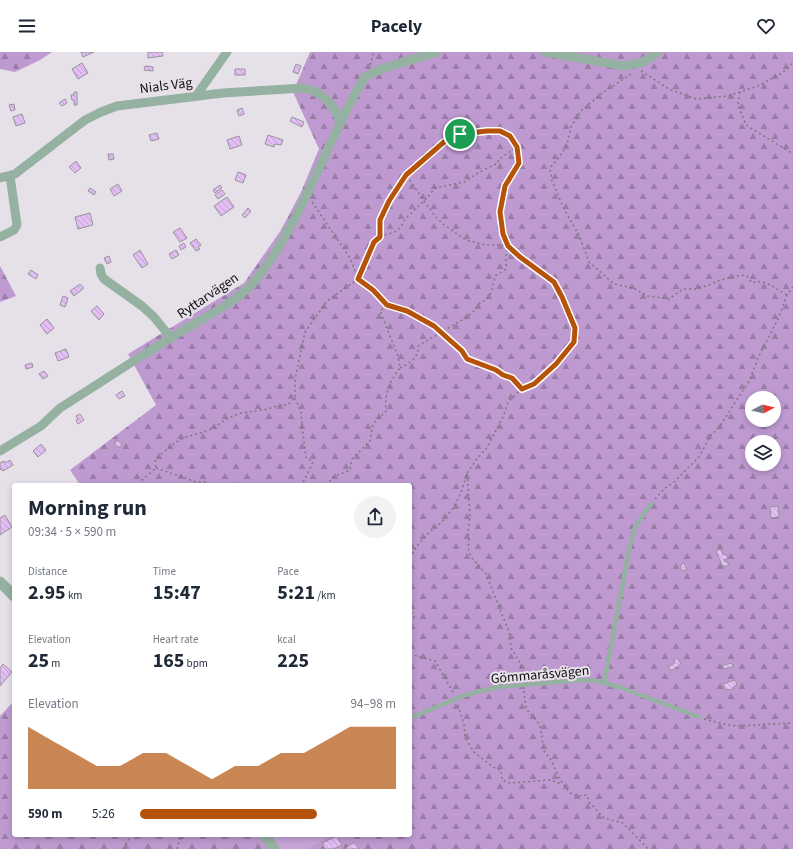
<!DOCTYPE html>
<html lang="en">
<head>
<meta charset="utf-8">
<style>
  body { margin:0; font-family:"Source Sans 3",sans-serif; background:#f2f2f3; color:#1f2937; height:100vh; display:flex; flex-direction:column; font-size:15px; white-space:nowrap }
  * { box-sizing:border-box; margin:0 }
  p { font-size:13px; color:#747a83 }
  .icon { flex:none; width:22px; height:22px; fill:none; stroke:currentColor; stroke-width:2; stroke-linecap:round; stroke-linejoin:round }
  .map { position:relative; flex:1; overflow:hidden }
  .panel { position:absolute; left:12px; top:431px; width:400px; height:354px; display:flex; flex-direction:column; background:#fff; border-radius:4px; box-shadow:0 2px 6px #0003 }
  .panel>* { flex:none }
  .needle { width:26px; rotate:83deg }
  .buttons { position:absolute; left:745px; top:339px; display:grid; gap:8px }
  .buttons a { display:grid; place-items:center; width:36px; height:36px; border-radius:50%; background:#fff; box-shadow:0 2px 6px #0003; font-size:20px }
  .pin { position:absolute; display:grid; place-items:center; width:34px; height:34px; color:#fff; margin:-17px; border:2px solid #fff; border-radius:50%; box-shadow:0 1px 4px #0007 }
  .round { display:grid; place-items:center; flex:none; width:42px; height:42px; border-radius:21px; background:#f2f2f3 }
  .overview { display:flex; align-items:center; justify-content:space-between; height:68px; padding:0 16px }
  h1 { font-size:22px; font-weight:700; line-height:30px }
  .metrics { display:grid; grid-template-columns:repeat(3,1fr); gap:6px; height:68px; padding:4px 16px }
  .metrics div { display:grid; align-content:center }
  .metrics b { font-size:20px; font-weight:700 }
  .metrics small { font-size:11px; font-weight:400 }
  .metrics p { font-size:11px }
  .chart { height:112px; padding:8px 16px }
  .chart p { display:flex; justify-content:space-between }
  .chart svg { width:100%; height:72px; margin-top:4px; fill:#b45309; opacity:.7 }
  ul { padding:0 16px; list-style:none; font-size:13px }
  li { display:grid; grid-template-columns:64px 48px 1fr; align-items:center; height:30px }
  li i { height:10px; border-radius:5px; background:#b45309 }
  header { display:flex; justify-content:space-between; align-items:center; height:52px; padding:0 16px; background:#fff; font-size:18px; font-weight:700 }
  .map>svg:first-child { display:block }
  .green { fill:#c5a3d6 }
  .forest { fill:url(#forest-firs); fill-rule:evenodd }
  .building { fill:url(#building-back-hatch); stroke:#98939a }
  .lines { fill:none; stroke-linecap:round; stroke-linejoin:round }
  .path { stroke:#7b787d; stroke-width:1.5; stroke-dasharray:2 3; stroke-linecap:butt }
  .service { stroke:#95b1a1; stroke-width:4.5 }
  .minor { stroke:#95b1a1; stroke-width:9 }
  .tertiary { stroke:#95b1a1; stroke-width:11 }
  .route-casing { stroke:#fff; stroke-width:8 }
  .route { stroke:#b45309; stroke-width:5 }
  .labels { text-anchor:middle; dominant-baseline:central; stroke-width:4; stroke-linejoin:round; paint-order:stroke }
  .street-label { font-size:14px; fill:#100f11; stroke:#e6e1e9 }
</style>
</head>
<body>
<header><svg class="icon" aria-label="menu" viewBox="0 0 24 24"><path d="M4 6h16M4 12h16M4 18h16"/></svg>Pacely<svg class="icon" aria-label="heart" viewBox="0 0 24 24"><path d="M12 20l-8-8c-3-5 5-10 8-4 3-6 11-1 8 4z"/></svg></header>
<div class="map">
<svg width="793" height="797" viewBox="0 0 793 797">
  <defs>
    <pattern id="forest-firs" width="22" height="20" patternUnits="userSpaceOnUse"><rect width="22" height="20" fill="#be9ad0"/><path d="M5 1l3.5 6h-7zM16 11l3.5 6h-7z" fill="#997ca7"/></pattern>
    <pattern id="building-back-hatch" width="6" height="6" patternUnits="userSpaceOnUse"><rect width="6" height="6" fill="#e3bef5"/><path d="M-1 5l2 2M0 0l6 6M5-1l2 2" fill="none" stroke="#c2a2d1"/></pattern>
  </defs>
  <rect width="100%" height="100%" fill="#e6e1e9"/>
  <path class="green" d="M272,783H331L305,797H279Z"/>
  <path class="forest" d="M0,0H52L40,8L15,20L0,17Z
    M310,0H793V797H305L331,783H410V433H80L70,418L156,353L128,302L244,231L281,178L301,140L319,97L293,40ZM752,346H774V368H752ZM752,390H774V412H752Z
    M0,214L16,244L0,250Z
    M14,649V783H272L279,797H0V664Z"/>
  <path class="building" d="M81,0H94L83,5Z
    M148,0H162L163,4L148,6Z
    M82,11L88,21L78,27L72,17Z
    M296,12L301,14L298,22L293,20Z
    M145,14L153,15V19L144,18Z
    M235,17H245V23H235Z
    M74,40H77V53H74V48H72L71,43H74Z
    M65,47L67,51L62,54L59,51Z
    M14,52L15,58L11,59L9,53Z
    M242,56L244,62L239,64L237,58Z
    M22,62L25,71L16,74L13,65Z
    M292,65L304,70L302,75L290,69Z
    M157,81L159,87L151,89L149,83Z
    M268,83L283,88L281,93L275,92L274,95L265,92Z
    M239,84L242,93L230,97L227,88Z
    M108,102H113L114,107L109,108Z
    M76,109L81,116L75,121L69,115Z
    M238,120L246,123L243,131L235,128Z
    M118,132L122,139L114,144L110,137Z
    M220,133L222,136L215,141L213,138Z
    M90,136L96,140L94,143L88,139Z
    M222,138L225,142L218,147L215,143Z
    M227,145L234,155L221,164L214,154Z
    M248,156L251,159L245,166L242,163Z
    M90,161L93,173L78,177L75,165Z
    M180,176L187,186L180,190L173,180Z
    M196,187L201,193L198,195L200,197L196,199L190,191Z
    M184,191L186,195L181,198L179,194Z
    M140,198L148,212L142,216L133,203Z
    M176,198L179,203L172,207L169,202Z
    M109,204L111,210L107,212L104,206Z
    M31,218L38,223L36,227L28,222Z
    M80,232L84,236L74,244L70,239Z
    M63,244L68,246L65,255L60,253Z
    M97,254L104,262L99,268L91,259Z
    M47,267L54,276L47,282L40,273Z
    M66,297L69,305L58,309L55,301Z
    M32,311L33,315L26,317L25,313Z
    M44,319L48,324L43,327L39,322Z
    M122,339L125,344L119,347L116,343Z
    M80,362L84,368L78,372L76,368L78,367L76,364Z
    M117,388L122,392L119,396L114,393Z
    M41,392L46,398L38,405L33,399Z
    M10,408L13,413L3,419L1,417L0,418V411L4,409L5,411Z
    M778,454L779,465L771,466L770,455Z
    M5,463L12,475L0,483V466Z
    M721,497L723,503L726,502L728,506L724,508L725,510L727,509L729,513L723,515L716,499Z
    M684,511L687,518L682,519L680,513Z
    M677,606L681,612L671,619L668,615L675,611L673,609Z
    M732,611L733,615L723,617V613Z
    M3,612L12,620L0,634V616Z
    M735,628L737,633L733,635L734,637L726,638L723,632Z
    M337,784L342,793L333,797H325L322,791Z
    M354,790L360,797H345Z"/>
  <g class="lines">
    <path class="path" d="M370,13L374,0
      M641,19L669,37L696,47L728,44L758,34L782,21L793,11
      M631,22L601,42L581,59L571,75L567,93L560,104L550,116L552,129L564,157L579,183L589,210L614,232L633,236L648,244L669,247L683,237H695L709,233L720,228L741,223L747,224L752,231C765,226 775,237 787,243
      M740,40L738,53L746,73L793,102
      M312,150L350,206L358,227L373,237L387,253L380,259L398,304L400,316C390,328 384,344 386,359L373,372L370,389L352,407L350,418L333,425L327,433
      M380,185V168L389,149L406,123L444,90L460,82L487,79H500L510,84L517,95L519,111L505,134L500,160L503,182L508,193L520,205L553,230L562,245L575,277L574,290L556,312L534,332L521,337L508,350L503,365L486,397L476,408L467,421L461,441L453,456L442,470L426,483L417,494L410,505
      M387,253L407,259L433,274L462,299L467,307L496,318L503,323L512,326L521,336
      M400,316C410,311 419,306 418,294L467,265L475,258L480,251L487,247L492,239L493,231L496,223C505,218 507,219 506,208C506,203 507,198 508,193H485L466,188L443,172L434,163L406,123
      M295,346L301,359L302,374L306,406L313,410L302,433
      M156,416L196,430H205L210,433
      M467,422L470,463L468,480L469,489L468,496L471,505L486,522L509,580L511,596L520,611L524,628
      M140,433L141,429L156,416L155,409L160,403L175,391L183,386L204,380L215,375L226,367L241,361L268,357L277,354L287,353L291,350L295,346V327L305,280L327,249L358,227L374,190L380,185L397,179L403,172L405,167L426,147L435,136L464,130L478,121L498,111L499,107L517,95
      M222,433L236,431L242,433
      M655,447L664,437L674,430L699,405L711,383L718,377L749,329L759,304L778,267L787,243L793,235
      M410,555L414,566L410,570
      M410,602L435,609L453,640
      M524,639L525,650L527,658L540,673L544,699L551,708L559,726L570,741L578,744L587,743L589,750L604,766L623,771L648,797
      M458,653L464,672L465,685L474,700L493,715L501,718L502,728L510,731L550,728L562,732
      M704,667L728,673L737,674L793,671
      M123,797L131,783
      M177,797L179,789L183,783"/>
    <path class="service" d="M604,631L630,493L635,475L651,452
      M410,666L465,643L498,635L581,628L596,629L619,635L699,665"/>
    <path class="minor" d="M545,0L624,14L643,10L658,0
      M196,44L227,0
      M0,126L15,122L85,68L101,60L117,54L223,41L303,36C320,38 337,54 340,71
      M0,185L14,178L17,173L10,124
      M100,216L101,222L104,227L142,254L154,265L171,286
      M0,399L41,374L60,356C98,332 136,307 175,283C198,269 236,250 253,231C303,171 324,93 364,26C373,17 422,5 437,0"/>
    <path class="tertiary" d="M0,530L14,544
      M265,783L274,797"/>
  </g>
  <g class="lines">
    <defs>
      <path id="route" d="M487,79H500L510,84L517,95L519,111L505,134L500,160L503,182L508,194L520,205L554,230L562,245L575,276L574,290L556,312L534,332L522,337L512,326L503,323L496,318L467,307L462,299L434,274L407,259L387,253L373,238L358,227L374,190L380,185V168L389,149L406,123L444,90L460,82Z"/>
    </defs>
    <use href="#route" class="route-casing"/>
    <use href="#route" class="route"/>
  </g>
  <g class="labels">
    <g class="street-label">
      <text transform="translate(166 34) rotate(-7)">Nials Väg</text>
      <text transform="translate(208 244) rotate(-34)">Ryttarvägen</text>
      <text transform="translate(540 623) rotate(-5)">Gömmaråsvägen</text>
    </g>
  </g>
</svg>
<div class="buttons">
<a><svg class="needle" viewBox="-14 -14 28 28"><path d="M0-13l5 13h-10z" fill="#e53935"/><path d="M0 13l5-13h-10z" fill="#747a83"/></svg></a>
<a><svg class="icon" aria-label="layers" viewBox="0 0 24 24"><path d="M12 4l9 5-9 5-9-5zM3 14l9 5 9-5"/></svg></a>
</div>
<div class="pin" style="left:460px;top:82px;background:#1e9e55"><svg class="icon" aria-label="arrive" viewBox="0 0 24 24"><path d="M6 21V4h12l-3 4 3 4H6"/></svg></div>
<section class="panel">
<div class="overview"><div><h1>Morning run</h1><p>09:34 · 5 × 590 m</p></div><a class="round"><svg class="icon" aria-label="share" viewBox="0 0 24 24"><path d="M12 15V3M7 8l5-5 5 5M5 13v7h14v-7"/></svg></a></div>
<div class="metrics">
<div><p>Distance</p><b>2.95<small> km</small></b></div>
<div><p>Time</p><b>15:47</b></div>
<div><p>Pace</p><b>5:21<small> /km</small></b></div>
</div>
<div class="metrics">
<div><p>Elevation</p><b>25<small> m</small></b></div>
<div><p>Heart rate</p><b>165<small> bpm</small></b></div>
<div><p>kcal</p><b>225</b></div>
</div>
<div class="chart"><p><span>Elevation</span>94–98 m</p>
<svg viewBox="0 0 160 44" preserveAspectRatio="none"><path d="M0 44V6L10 14L20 22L30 30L40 30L50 22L60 22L70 30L80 38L90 30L100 30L110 22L120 22L130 14L140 6L150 6L160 6V44z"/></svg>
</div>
<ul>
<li><b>590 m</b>5:26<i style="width:69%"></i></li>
</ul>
</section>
</div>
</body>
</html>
